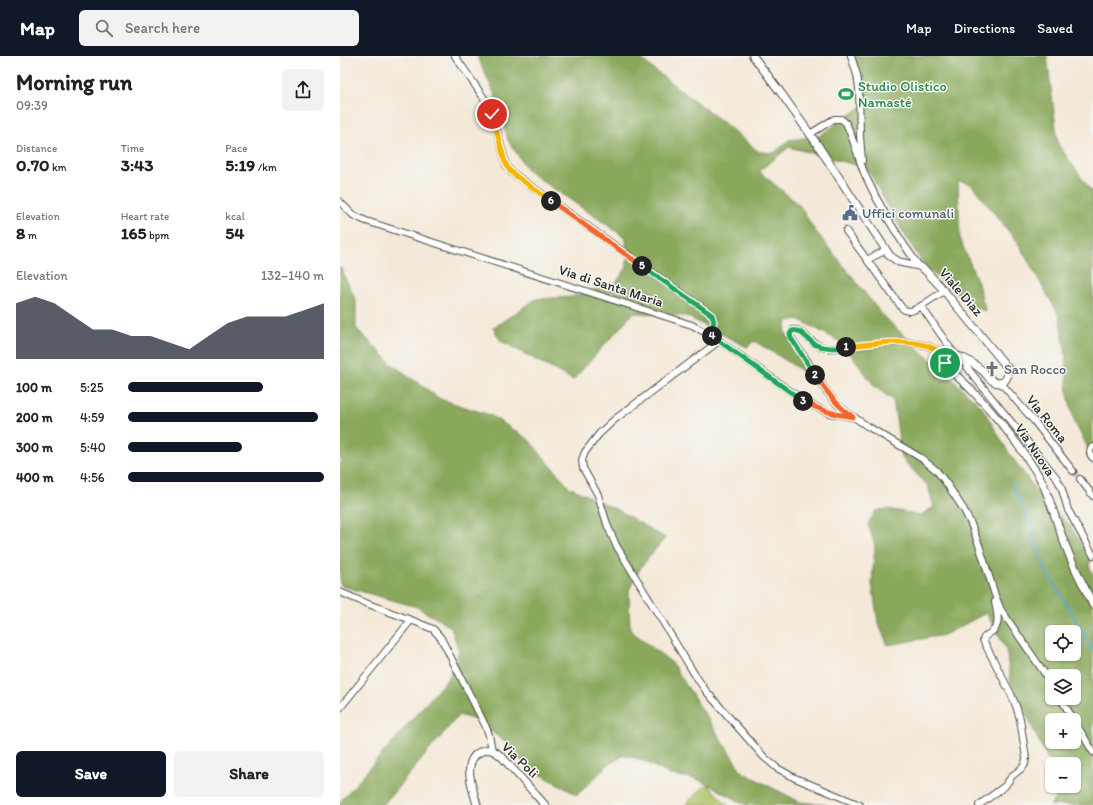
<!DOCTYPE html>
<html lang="en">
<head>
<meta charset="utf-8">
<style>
  body { margin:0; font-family:Itim,sans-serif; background:#f2f2f2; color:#222; height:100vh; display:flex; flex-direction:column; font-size:15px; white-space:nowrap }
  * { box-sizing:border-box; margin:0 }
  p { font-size:13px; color:#767676 }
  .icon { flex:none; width:22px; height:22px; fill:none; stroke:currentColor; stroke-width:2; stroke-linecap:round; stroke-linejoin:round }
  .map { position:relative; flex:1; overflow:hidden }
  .sheet { display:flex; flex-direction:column; background:#fff; width:340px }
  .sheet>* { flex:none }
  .controls { position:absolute; left:705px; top:569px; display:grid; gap:8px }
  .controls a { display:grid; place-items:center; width:36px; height:36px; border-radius:6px; background:#fff; box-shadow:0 1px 3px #0004; font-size:20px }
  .pin { position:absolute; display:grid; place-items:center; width:34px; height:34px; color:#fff; margin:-17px; border:2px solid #fff; border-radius:50%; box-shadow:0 1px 4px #0007 }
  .km { position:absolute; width:20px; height:20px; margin:-10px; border-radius:50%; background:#222; color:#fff; font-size:11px; line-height:20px; text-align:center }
  .round { display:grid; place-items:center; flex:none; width:42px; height:42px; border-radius:6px; background:#f2f2f2 }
  .head { display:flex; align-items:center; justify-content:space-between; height:68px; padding:0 16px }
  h1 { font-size:22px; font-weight:700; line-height:30px }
  .metrics { display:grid; grid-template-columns:repeat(3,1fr); gap:6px; height:68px; padding:4px 16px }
  .metrics div { display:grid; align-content:center }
  .metrics b { font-size:17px; font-weight:700 }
  .metrics small { font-size:11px; font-weight:400 }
  .metrics p { font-size:11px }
  .chart { height:112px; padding:8px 16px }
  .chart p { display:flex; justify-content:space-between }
  .chart svg { width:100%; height:72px; margin-top:4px; fill:#111827; opacity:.7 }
  .button { display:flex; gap:8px; margin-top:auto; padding:8px 16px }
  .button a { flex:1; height:46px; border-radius:6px; background:#111827; color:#fff; font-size:16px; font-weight:700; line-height:46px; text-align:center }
  .button a+a { background:#f2f2f2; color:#222 }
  ul { padding:0 16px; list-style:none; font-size:13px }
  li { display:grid; grid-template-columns:64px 48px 1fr; align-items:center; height:30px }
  li i { height:10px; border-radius:5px; background:#111827 }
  header { display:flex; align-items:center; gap:24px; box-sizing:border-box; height:56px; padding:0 20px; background:#111827; color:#fff }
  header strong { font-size:19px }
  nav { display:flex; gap:22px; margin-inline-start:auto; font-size:14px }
  .search { width:280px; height:36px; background:#f2f2f2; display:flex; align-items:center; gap:10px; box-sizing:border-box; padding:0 14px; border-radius:6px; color:#767676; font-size:15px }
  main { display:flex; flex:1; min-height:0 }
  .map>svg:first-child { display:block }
  .green { fill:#acc266; stroke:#6c7648 }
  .forest { fill:#89a85b; stroke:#5a6a43; fill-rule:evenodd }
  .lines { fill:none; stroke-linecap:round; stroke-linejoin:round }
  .stream { stroke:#4aa5c8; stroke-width:2 }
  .minor-tunnel { stroke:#ccc3b5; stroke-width:6; stroke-dasharray:6 3; stroke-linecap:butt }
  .minor-casing { stroke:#494845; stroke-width:8 }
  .tertiary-casing { stroke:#494845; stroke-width:9 }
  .minor { stroke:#fff; stroke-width:6 }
  .tertiary { stroke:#fff; stroke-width:7 }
  .split-1-casing { stroke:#fff; stroke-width:8 }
  .split-2-casing { stroke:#fff; stroke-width:8 }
  .split-3-casing { stroke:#fff; stroke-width:8 }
  .split-4-casing { stroke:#fff; stroke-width:8 }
  .split-5-casing { stroke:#fff; stroke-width:8 }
  .split-6-casing { stroke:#fff; stroke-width:8 }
  .split-7-casing { stroke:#fff; stroke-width:8 }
  .split-1 { stroke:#f5b400; stroke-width:5 }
  .split-2 { stroke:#22a559; stroke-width:5 }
  .split-3 { stroke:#f0652b; stroke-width:5 }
  .split-4 { stroke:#22a559; stroke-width:5 }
  .split-5 { stroke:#22a559; stroke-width:5 }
  .split-6 { stroke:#f0652b; stroke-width:5 }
  .split-7 { stroke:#f5b400; stroke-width:5 }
  .labels { text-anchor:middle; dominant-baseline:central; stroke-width:3; stroke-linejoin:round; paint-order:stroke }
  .leisure-label { font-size:14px; fill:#27864d; stroke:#f6f6f2; text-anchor:start }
  .service-label { font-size:14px; fill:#4e5e75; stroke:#f6f6f2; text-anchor:start }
  .street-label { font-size:14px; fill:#2b2b2b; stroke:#f6f6f2 }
  .worship-label { font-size:14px; fill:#5b616d; stroke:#f6f6f2; text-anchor:start }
</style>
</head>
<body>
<header>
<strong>Map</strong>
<div class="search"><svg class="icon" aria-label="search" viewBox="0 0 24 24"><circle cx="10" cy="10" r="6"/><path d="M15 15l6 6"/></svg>Search here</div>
<nav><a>Map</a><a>Directions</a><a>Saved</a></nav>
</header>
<main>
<section class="sheet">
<div class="head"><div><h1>Morning run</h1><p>09:39</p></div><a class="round"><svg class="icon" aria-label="share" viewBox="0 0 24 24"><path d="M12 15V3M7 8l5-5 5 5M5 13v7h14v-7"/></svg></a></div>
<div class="metrics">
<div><p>Distance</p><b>0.70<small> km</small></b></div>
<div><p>Time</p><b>3:43</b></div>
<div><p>Pace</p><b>5:19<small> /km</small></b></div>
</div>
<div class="metrics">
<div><p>Elevation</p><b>8<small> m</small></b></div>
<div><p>Heart rate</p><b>165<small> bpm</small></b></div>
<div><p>kcal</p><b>54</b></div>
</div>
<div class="chart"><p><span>Elevation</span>132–140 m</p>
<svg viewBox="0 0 160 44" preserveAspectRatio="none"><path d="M0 44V10L10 6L20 10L30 18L40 26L50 26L60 30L70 30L80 34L90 38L100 30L110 22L120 18L130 18L140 18L150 14L160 10V44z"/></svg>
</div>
<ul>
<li><b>100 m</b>5:25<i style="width:69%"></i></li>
<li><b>200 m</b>4:59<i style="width:97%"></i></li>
<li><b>300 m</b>5:40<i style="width:58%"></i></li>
<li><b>400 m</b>4:56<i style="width:100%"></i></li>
</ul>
<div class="button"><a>Save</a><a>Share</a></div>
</section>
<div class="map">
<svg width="753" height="749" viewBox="0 0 753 749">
  <rect width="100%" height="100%" fill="#f6f6f2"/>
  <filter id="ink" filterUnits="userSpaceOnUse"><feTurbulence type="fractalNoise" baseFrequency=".025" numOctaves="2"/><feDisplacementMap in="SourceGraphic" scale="8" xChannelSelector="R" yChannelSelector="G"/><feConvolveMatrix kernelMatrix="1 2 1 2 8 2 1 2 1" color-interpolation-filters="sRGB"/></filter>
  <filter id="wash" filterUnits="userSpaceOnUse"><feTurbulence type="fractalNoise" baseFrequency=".012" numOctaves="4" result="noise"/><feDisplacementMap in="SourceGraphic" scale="16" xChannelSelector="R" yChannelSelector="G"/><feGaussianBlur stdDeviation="0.9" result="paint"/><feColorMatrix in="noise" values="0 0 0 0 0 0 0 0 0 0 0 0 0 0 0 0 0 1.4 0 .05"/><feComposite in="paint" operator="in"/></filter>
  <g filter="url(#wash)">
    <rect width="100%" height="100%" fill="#f4e9d8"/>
    <path class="green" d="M367,728L388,749H345Z"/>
    <path class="forest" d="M137,0H298L313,13L380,64L419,96L434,97L449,84L479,80L523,50L521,21L514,0H707L718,88L753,138V402L735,367L728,339L725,291L719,259L678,187L631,128L618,125L620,183L637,224L646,256L635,251L587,213L569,186L549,152L527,112L449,91L419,115L460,150L473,172L544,261L641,350L669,397L706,448L731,470L751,503L749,510L753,519V749H710L716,742V730H734V708H712V712L671,627L666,593L646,557L604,579L548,589L538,567L532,527L535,489L528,468L535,455L547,453L580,459L594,451L588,430L566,407L562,402L553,344L535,331L520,310L499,285L458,263L447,265L445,276L464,296L478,325L431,295L414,285L407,291L346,260L293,257L233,324L161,285L153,272L196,243L231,241L276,227L287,211L286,182L188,115L168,84L156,41ZM712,576H734V598H712ZM712,620H734V642H712ZM712,664H734V686H712Z
      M0,211L16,245V272L52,308L100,343L150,359L188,383L229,431L278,454L325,482L301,511L289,534L290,574L332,607L402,716L460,746L487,749H405L401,746L357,723L330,719L302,704L284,699L268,709L237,739L202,719L176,701L165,686L138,665L119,659L43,749H0V746L109,621L119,595L111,571L77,551L2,530L0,528Z"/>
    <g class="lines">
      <path class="stream" d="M671,428L681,447L707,517L730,554L753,595"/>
    </g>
  </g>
  <g filter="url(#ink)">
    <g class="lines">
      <path class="minor-tunnel" d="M733,415L740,423"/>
      <defs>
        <path id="minor" d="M115,0L148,48L153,60L166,109L171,116L371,258C377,265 372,270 368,278
          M511,0L517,19L519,32L520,80L522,105
          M470,78L494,63H501L506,67C514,84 518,102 525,119C540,151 558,182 579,210
          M0,146L13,159L26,165L352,269L375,282L467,347L489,357L512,361
          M506,175L562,252C569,258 574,254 581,250
          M527,204L546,194
          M604,235L581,250L615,299
          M379,285L274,364L259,378L245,396L242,404L243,412L258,439L268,471L276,489L355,619L366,635L424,701L437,712L455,722L520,749
          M606,301C586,280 543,286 517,290C506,291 496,293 486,292C472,289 468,280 457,274H453L451,278L452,283L487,336L497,348L508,357L527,370L581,402L596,414L607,428L624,454L631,468L639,489L655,539L661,554L712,628
          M620,301L633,319L716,421L721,430L728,454L753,499
          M661,327L694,365L733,415
          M753,391L751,392C749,396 750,399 753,402
          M740,423L753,440
          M0,536L23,546L71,564
          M720,642L734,664
          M0,652L71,564L93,573L101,582L146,671L149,679L152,694
          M734,664L753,696
          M639,749L665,730L672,720L682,712L685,708L686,702L680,663L676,650L671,638L643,584C645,577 653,578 656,571C660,564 656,553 655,546"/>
        <path id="tertiary" d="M413,0L441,37L477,88L550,200L559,206L579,210L585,214L600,230L667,311C670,320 664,332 653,325C649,323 647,319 644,316C636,309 612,291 604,304C606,311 614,317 619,322C641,342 660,365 678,389C687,402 697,415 704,430C713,451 718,473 727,493C734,512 744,530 753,549
          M137,749C133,732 120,704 142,695C150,691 156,696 162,701L205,749"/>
      </defs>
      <use href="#minor" class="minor-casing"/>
      <use href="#tertiary" class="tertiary-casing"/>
      <use href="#minor" class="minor"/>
      <use href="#tertiary" class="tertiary"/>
    </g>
  </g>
  <g class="lines" filter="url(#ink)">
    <defs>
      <path id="split-1" d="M506,291C533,287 585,278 606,301L604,304L605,307"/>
      <path id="split-2" d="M475,319L451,282L450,278L452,275C461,272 468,285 476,289C486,293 496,292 506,291"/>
      <path id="split-3" d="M463,345C479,354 494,359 513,361C496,349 487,336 475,319"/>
      <path id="split-4" d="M372,280L463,345"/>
      <path id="split-5" d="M302,210L372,259L374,266L368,278L372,280"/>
      <path id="split-6" d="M211,145L302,210"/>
      <path id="split-7" d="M152,58L165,106L169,114L176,120L211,145"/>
    </defs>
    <use href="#split-1" class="split-1-casing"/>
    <use href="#split-2" class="split-2-casing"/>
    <use href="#split-3" class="split-3-casing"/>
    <use href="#split-4" class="split-4-casing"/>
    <use href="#split-5" class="split-5-casing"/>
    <use href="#split-6" class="split-6-casing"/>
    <use href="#split-7" class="split-7-casing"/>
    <use href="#split-1" class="split-1"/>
    <use href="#split-2" class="split-2"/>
    <use href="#split-3" class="split-3"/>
    <use href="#split-4" class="split-4"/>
    <use href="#split-5" class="split-5"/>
    <use href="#split-6" class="split-6"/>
    <use href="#split-7" class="split-7"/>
  </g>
  <defs>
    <symbol id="stadium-bare" viewBox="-9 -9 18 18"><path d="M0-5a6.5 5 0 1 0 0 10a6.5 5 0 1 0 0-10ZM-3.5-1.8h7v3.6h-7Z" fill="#2e9e5b" stroke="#f6f6f2" stroke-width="2.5" paint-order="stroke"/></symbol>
    <symbol id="civic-bare" viewBox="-9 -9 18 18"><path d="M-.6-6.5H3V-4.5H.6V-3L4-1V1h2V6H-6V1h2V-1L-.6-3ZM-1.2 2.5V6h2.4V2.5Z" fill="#5c6f8a" stroke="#f6f6f2" stroke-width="2.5" paint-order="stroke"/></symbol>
    <symbol id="church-bare" viewBox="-9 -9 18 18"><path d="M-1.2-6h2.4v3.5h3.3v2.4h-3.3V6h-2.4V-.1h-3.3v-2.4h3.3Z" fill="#6b7280" stroke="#f6f6f2" stroke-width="2.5" paint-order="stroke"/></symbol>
  </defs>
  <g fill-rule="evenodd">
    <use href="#stadium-bare" x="495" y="27" width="22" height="22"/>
    <use href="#civic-bare" x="499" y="146" width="22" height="22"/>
    <use href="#church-bare" x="641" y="302" width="22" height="22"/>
  </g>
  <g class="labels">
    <g class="leisure-label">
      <text x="518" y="30">Studio Olistico<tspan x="518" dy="16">Namasté</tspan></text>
    </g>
    <g class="service-label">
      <text x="522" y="157">Uffici comunali</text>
    </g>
    <g class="street-label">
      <text transform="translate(271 230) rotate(18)">Via di Santa Maria</text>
      <text transform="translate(621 236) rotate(49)">Viale Diaz</text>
      <text transform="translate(707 363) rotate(51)">Via Roma</text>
      <text transform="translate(695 394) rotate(56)">Via Nuova</text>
      <text transform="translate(180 704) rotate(44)">Via Poli</text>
    </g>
    <g class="worship-label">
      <text x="664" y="313">San Rocco</text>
    </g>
  </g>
</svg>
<div class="controls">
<a><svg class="icon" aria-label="locate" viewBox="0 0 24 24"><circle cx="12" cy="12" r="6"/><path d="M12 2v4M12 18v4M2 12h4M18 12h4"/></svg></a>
<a><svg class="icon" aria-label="layers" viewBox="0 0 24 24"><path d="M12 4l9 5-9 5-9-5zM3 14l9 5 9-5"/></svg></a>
<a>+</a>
<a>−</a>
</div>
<div class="pin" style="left:605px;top:307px;background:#1e9e55"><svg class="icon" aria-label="arrive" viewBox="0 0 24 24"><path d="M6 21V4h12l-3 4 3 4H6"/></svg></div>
<div class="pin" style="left:152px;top:58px;background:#d93025"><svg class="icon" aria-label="check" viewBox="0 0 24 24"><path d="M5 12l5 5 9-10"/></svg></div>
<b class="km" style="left:506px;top:291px">1</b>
<b class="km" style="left:475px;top:319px">2</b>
<b class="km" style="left:463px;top:345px">3</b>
<b class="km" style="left:372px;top:280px">4</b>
<b class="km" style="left:302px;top:210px">5</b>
<b class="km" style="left:211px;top:145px">6</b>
</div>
</main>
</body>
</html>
